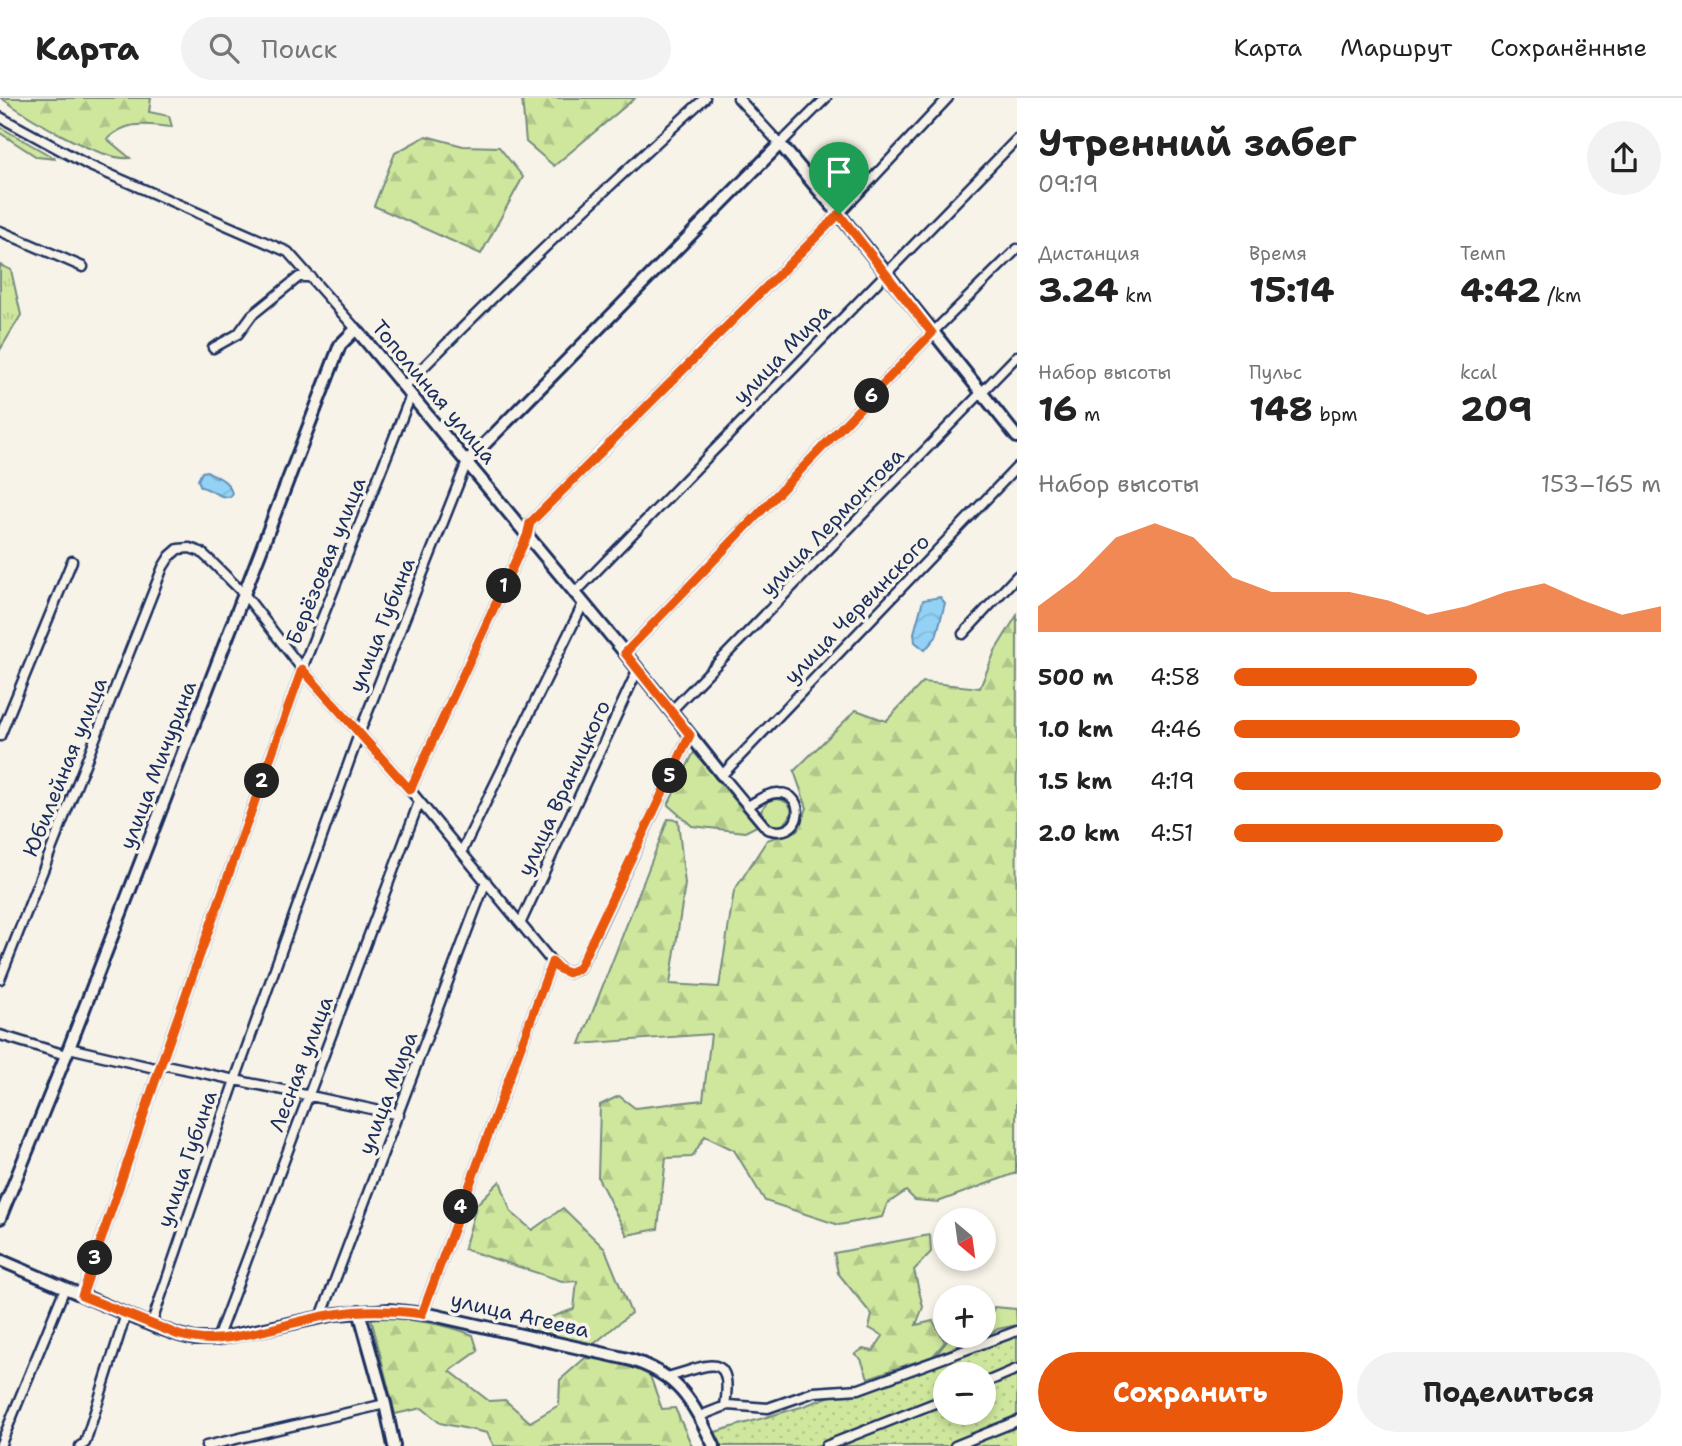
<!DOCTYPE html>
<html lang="ru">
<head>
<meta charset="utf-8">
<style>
  body { margin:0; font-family:"Shantell Sans",sans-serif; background:#f2f2f2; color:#222; height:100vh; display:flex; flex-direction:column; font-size:26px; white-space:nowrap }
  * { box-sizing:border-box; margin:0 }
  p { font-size:23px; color:#767676 }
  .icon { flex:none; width:38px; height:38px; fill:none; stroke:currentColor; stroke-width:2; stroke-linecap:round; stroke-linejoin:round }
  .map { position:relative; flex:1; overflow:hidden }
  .details { display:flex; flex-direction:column; background:#fff; width:665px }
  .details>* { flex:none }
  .needle { width:46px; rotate:151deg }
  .tools { position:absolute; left:933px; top:1110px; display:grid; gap:14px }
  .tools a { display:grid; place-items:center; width:63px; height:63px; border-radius:50%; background:#fff; box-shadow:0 4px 10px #0003; font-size:35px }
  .pin { position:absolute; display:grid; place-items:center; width:60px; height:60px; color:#fff; margin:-72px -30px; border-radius:50% 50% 50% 0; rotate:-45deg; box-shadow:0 0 7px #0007 }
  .pin .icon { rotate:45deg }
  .km { position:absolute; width:35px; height:35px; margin:-18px; border-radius:50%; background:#222; color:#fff; font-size:19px; line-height:35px; text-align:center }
  .round { display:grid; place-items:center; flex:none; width:74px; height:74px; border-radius:37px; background:#f2f2f2 }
  .overview { display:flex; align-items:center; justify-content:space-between; height:119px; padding:0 21px }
  h1 { font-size:38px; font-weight:700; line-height:52px }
  .stats { display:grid; grid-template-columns:repeat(3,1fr); gap:10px; height:119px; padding:7px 21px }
  .stats div { display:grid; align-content:center }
  .stats b { font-size:35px; font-weight:700 }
  .stats small { font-size:19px; font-weight:400 }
  .stats p { font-size:19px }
  .chart { height:196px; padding:14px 21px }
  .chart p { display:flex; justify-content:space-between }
  .chart svg { width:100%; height:126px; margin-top:7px; fill:#ea580c; opacity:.7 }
  .button { display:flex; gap:14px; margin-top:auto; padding:14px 21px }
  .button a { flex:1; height:80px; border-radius:42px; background:#ea580c; color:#fff; font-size:28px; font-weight:700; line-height:80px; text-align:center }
  .button a+a { background:#f2f2f2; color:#222 }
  ul { padding:0 21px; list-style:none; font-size:23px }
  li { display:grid; grid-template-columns:112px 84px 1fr; align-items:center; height:52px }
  li i { height:18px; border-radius:9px; background:#ea580c }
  header { display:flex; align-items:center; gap:42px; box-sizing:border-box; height:98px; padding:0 35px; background:#fff; border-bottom:2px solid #e0e0e0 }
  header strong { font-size:33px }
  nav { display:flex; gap:38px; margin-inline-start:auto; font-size:24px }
  .search { width:490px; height:63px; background:#f2f2f2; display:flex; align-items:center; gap:18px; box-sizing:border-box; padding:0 24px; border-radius:38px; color:#767676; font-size:26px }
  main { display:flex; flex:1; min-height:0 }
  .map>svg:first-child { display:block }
  .grass { fill:#cfe79d; stroke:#758b7e; stroke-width:2 }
  .forest { fill:url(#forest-firs); stroke:#758b7e; stroke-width:2 }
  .park { fill:url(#park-tufts); stroke:#758b7e; stroke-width:2 }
  .garden { fill:url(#garden-dots); stroke:#758b7e; stroke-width:2; fill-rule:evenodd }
  .water { fill:url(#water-waves); stroke:#6491b9; stroke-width:2 }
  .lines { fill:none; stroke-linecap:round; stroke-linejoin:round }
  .street-casing { stroke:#1b2f5e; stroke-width:13 }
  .secondary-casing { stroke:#1b2f5e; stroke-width:16 }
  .street { stroke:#f7f3e8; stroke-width:8 }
  .secondary { stroke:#f7f3e8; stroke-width:10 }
  .route-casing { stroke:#fff; stroke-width:14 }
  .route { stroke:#ea580c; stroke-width:9 }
  .labels { text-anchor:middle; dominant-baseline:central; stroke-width:7; stroke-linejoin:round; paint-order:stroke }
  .street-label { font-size:21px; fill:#1b2f5e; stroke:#f7f3e8 }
</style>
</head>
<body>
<header>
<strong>Карта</strong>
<div class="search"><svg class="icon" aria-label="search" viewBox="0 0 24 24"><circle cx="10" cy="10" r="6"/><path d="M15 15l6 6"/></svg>Поиск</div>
<nav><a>Карта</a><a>Маршрут</a><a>Сохранённые</a></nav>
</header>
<main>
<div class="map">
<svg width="1017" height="1348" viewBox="0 0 1017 1348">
  <defs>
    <pattern id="forest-firs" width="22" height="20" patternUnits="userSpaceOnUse" patternTransform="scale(1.75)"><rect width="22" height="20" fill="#cfe79d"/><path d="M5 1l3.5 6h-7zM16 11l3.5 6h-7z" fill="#b1c68a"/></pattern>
    <pattern id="park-tufts" width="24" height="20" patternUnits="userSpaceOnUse" patternTransform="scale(1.75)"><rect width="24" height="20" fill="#cfe79d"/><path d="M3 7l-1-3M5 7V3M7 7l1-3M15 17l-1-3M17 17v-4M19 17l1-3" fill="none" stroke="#b1c68a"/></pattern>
    <pattern id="garden-dots" width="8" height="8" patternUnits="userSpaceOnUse" patternTransform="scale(1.75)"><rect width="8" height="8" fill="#cfe79d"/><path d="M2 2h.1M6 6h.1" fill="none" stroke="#b1c68a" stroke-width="1.8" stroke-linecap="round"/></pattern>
    <pattern id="water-waves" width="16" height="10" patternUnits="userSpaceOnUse" patternTransform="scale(1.75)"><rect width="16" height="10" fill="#94d2f5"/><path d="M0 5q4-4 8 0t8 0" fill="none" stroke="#7fb5d4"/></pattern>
  </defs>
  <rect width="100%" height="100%" fill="#f7f3e8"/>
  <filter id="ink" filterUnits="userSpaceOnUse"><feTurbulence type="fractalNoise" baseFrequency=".0143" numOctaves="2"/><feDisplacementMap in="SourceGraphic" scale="14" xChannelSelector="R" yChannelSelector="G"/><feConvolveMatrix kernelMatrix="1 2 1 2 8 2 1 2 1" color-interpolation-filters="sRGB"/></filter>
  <g filter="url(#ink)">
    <path class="grass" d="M776,701C796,703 796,721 778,729L769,725L761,713L768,703Z
      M994,1209L1016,1211L1017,1227L998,1231L989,1236L984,1237V1219L993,1213Z
      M946,1237H974L973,1242L936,1257L947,1243Z"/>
    <path class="forest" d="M1,0H151L149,14L169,18L172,29C145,27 130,21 107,41L130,60C99,63 28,19 1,0Z
      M522,0H635L554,68L526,44Z
      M0,29L56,61L37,59L0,35Z
      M426,38L463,48L499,49L523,79L481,156L374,108L395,55Z
      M1017,517L1016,1075L938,1104L915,1102L906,1093L887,1106L882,1119L839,1127L765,1103L734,1052L705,1038L692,1059L666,1060L658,1131L627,1137L598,1080L600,1007L619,998L635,1010L703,1002L711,936L580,946L668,721L678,722L685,786L670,886L719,889L734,793L767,742L798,732L807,710L794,673L856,612L886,623L923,584L980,590L995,553Z
      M694,654L757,728L745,734L692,728L668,707Z
      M500,1083L511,1114L532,1132L563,1110L605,1151L631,1215L594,1246L519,1231L574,1211L577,1183L565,1184L464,1151L477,1106Z
      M930,1137L931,1154L914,1172L923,1209L916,1227L933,1223L945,1244L933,1258L868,1280L861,1261L855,1256L863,1251L873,1253L883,1238L869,1230L872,1217L838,1175L834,1155Z
      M371,1220C407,1220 440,1224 473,1237L478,1253L450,1273L489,1303L505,1302L530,1324L559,1307L560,1282L585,1260L616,1263L649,1275L662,1311L675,1310L692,1348H494L487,1335L440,1325L422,1310L395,1316Z"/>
    <path class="park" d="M0,167L11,172L21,217L0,252Z"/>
    <path class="garden" d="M1017,1229V1348H720L715,1334L801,1309ZM945,1276H984V1314H945Z"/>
    <path class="water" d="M207,373C219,380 229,382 232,396L230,399C218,400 212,391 201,389L198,382L202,374Z
      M940,499L945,505L936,539L925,552L915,544L914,535L923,502Z"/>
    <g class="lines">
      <defs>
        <path id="street" d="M738,0L780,46L826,0
          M0,19L88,67L288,154L356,231
          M0,133L83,169
          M213,250L238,236L252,217L299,179H311
          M404,289C501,189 602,94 705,0
          M574,496L1017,41
          M963,536L1017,478
          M625,555L932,235L1017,151
          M671,613L1017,258
          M0,638L72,463
          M410,692L527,438L530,425L839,116L948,0
          M748,708C757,703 768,694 779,695C807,695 804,743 767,731L722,677L1017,369
          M462,753L583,506
          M521,824L638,571
          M0,881L163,469L170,458L178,451L190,450L201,454L213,465L245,497L302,571L410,692L552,864L560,871L568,875L579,870L595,838L690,637
          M0,937L66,957
          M69,950L159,971
          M161,966L399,1017
          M82,1198L161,966L302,571L411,297
          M422,1216L552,864
          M321,1219L486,783
          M151,1227L235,982L359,636L467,364
          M217,1241L419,704
          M667,1279C704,1270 734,1248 725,1308
          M984,1285L1017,1271
          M700,1318L728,1307L768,1310L814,1294L859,1291L1017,1233
          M0,1348L65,1190
          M80,1348L85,1345L126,1216
          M206,1348L385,1306
          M826,1348L945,1301
          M955,1348L1017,1323"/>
        <path id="secondary" d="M467,364L780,46L839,116L1017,339
          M0,1120L69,950L340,247L356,231L625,555L722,677
          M0,1162L151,1227L179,1237L195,1241H217L336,1216L389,1212L433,1217L628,1261C679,1276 692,1303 714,1348
          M359,1213L385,1306L394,1348"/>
      </defs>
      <use href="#street" class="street-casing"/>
      <use href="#secondary" class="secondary-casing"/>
      <use href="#street" class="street"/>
      <use href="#secondary" class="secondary"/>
    </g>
  </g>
  <g class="lines" filter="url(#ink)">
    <defs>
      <path id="route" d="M839,116L932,235L625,555L690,637L579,870L568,875L559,871L552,864L422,1216C392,1212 364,1211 335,1216C296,1222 256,1238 217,1241C204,1243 191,1240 179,1237L82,1198L161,966L302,571L410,692L527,438L530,425Z"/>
    </defs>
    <use href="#route" class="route-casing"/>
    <use href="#route" class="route"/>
  </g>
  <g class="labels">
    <g class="street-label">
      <text transform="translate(782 256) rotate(-46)">улица Мира</text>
      <text transform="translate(434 294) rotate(50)">Тополиная улица</text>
      <text transform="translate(832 424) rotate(-46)">улица Лермонтова</text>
      <text transform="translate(326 463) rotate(-68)">Берёзовая улица</text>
      <text transform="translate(857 511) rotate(-46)">улица Червинского</text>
      <text transform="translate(382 527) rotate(-68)">улица Губина</text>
      <text transform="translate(158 667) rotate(-69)">улица Мичурина</text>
      <text transform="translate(65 669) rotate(-68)">Юбилейная улица</text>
      <text transform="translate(564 690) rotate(-65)">улица Враницкого</text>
      <text transform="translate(301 966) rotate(-69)">Лесная улица</text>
      <text transform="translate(388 995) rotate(-69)">улица Мира</text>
      <text transform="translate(187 1061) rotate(-71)">улица Губина</text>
      <text transform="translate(520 1217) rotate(13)">улица Агеева</text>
    </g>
  </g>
</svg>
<div class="tools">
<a><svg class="needle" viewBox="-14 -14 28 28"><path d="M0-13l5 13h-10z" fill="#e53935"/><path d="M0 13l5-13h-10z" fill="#767676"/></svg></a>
<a>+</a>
<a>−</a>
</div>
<div class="pin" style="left:839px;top:116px;background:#1e9e55"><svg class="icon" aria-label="arrive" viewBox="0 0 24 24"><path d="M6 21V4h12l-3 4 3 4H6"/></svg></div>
<b class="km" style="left:504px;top:488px">1</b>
<b class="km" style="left:262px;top:683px">2</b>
<b class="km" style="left:95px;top:1160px">3</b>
<b class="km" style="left:461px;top:1109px">4</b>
<b class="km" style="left:670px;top:678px">5</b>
<b class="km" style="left:872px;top:298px">6</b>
</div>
<section class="details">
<div class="overview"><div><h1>Утренний забег</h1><p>09:19</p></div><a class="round"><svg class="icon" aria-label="share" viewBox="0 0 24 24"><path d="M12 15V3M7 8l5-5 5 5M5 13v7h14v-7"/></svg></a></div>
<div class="stats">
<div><p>Дистанция</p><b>3.24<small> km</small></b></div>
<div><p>Время</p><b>15:14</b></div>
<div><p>Темп</p><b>4:42<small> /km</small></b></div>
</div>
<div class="stats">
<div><p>Набор высоты</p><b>16<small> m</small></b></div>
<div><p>Пульс</p><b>148<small> bpm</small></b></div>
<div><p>kcal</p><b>209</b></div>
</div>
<div class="chart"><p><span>Набор высоты</span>153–165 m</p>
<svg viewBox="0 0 160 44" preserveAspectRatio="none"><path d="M0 44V35L10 25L20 11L30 6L40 11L50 25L60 30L70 30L80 30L90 33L100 38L110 35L120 30L130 27L140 33L150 38L160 35V44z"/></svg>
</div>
<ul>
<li><b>500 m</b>4:58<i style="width:57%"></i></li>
<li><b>1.0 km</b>4:46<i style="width:67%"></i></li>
<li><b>1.5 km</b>4:19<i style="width:100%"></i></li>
<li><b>2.0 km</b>4:51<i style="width:63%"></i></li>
</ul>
<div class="button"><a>Сохранить</a><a>Поделиться</a></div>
</section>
</main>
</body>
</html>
